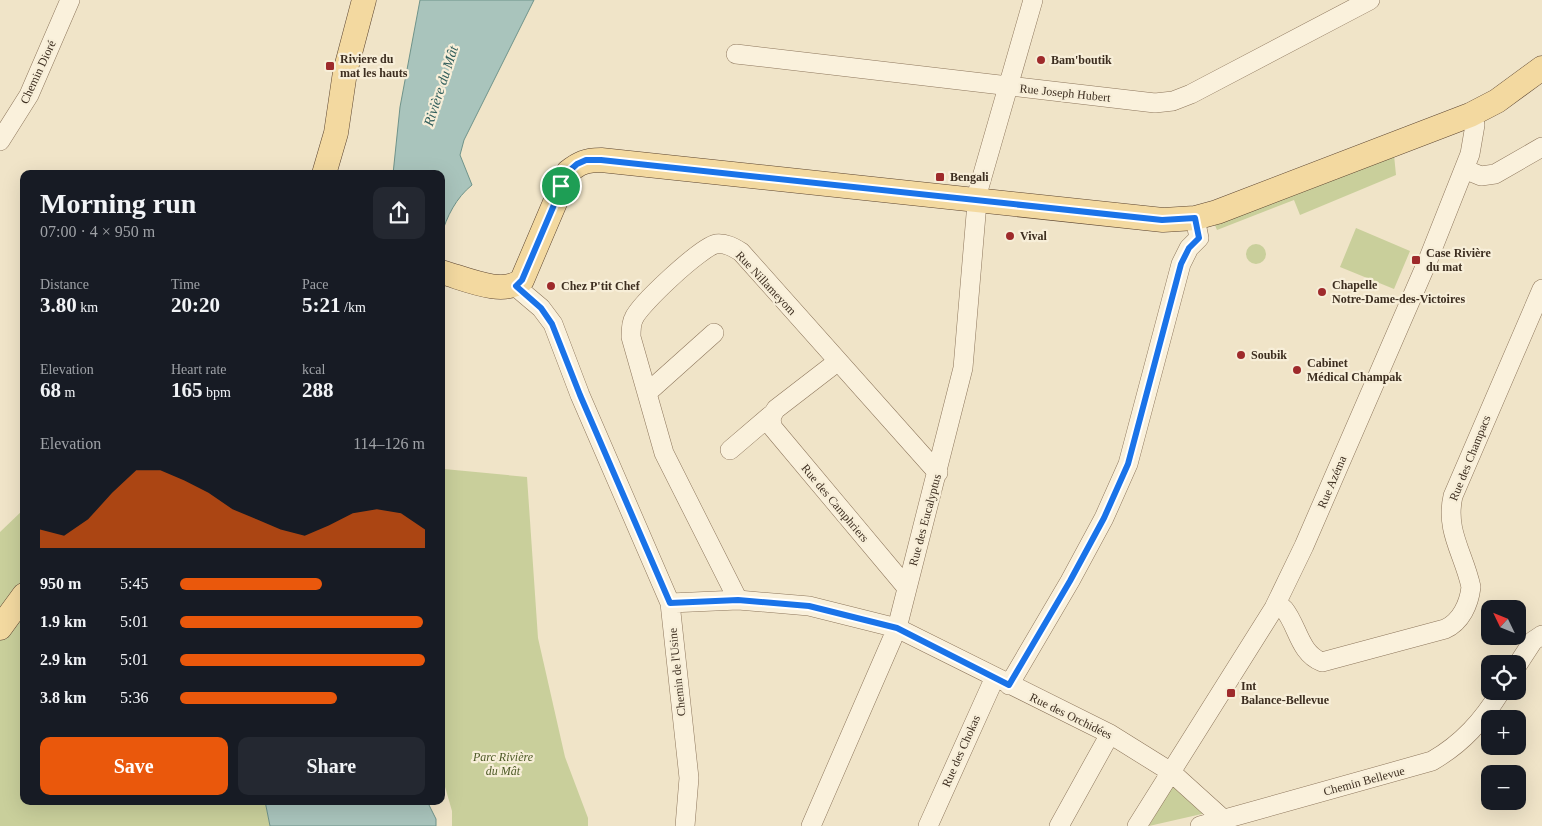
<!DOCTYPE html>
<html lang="en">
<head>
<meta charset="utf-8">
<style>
  body { margin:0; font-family:"Times New Roman",serif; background:#242831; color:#f1f3f6; height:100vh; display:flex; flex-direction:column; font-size:19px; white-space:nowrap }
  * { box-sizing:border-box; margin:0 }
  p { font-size:16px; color:#9ea1a6 }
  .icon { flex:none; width:28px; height:28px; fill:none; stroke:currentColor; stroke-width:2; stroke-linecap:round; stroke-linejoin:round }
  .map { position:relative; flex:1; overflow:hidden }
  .side { position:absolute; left:20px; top:170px; width:425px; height:635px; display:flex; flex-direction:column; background:#171b24; border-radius:10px; box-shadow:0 5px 20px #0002 }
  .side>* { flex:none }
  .needle { width:32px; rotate:313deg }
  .buttons { position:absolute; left:1481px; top:600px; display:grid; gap:10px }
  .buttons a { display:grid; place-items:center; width:45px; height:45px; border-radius:10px; background:#171b24; box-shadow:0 5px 20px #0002; font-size:25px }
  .pin { position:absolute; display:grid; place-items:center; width:42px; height:42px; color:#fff; margin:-21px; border:2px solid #fff; border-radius:50%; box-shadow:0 1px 5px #0007 }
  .round { display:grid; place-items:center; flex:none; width:52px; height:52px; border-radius:10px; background:#242831 }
  .headline { display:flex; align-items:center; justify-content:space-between; height:85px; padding:0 20px }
  h1 { font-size:28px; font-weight:700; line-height:38px }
  .figures { display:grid; grid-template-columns:repeat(3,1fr); gap:8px; height:85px; padding:5px 20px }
  .figures div { display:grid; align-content:center }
  .figures b { font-size:21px; font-weight:700 }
  .figures small { font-size:14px; font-weight:400 }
  .figures p { font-size:14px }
  .chart { height:140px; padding:10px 20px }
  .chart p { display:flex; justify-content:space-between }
  .chart svg { width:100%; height:90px; margin-top:5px; fill:#ea580c; opacity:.7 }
  .primary-button { display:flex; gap:10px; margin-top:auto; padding:10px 20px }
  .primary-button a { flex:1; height:58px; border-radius:10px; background:#ea580c; color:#fff; font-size:20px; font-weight:700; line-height:58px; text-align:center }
  .primary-button a+a { background:#242831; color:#f1f3f6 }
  ul { padding:0 20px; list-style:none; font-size:16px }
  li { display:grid; grid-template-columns:80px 60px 1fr; align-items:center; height:38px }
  li i { height:12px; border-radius:6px; background:#ea580c }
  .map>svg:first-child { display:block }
  .green { fill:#c9cf9b }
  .water { fill:#a9c4bc; stroke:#6f938a }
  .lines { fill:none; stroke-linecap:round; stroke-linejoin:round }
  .minor-casing { stroke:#8d765c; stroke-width:20 }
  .major-casing { stroke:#5b4430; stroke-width:25 }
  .minor { stroke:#faf1dc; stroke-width:19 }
  .major { stroke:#f3d9a0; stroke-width:24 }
  .route-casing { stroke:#fff; stroke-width:10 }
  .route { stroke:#1a73e8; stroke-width:6 }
  .poi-dot { fill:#9e2a2b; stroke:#f7eed8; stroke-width:2 }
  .labels { text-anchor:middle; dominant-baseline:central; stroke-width:4.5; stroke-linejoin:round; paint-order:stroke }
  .poi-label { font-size:12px; font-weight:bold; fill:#3d2e20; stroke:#f7eed8; text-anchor:start }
  .street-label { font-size:12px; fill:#3d2e20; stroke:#f7eed8 }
  .park-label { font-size:12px; font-style:italic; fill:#4d5a26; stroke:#f7eed8 }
  .water-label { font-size:14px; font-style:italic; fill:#2f5d5a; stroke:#f7eed8 }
</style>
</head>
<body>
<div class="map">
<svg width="1542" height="826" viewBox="0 0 1542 826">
  <rect width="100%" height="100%" fill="#f0e4c8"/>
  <path class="green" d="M1394,155L1396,175L1300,215L1294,200L1217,230L1214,223Z
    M1356,228L1410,251L1394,289L1340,267Z
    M1246 254a10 10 0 1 1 20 0a10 10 0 1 1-20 0Z
    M444,469L527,477L538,638L565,757L588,818V826H452V811L441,773V479Z
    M24,509V801H265L270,826H0V532Z
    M1173,783L1206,813L1149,826Z"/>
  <path class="water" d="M420,0H534L464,140L460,155L472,185C456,198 447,216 441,236V174H393L400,107Z
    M265,801H427L436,819V826H270Z"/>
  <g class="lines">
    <defs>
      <path id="minor" d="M736,54L1155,103L1173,101L1191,94L1370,0
        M0,141L29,95L70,0
        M1464,169L1481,176L1495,174L1542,147
        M515,286L541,308L553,324L580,395L670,603L689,778L685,826
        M837,362L776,409C771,416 770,420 773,428L907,588
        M647,393L714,333
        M730,450L771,415
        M738,600L664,453L631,337C631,331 631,323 634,318C640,304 701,247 716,244C726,243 733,247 741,252L938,473
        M670,603L738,600L809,606L897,628L1110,734L1171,772L1223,819
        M1274,608L1284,609C1298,626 1299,653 1322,662L1445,629C1461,622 1469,604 1471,587C1464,554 1445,531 1453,496L1542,289
        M1518,664L1533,641L1542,635
        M1009,685L1070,581L1104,518L1128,464L1181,264L1189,248L1199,238L1195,218
        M811,826L897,628L963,368L978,191L1033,0
        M928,826L995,677
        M1059,826L1110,734
        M1137,826L1274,608L1304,546L1428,260L1470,154L1475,125L1470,115
        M1200,826L1432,761C1463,743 1482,721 1501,691"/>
      <path id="major" d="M324,174L336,133L345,72L364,0
        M441,272C464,278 503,297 522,280L568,172C579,163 586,160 601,160L1163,220L1195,218L1217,212L1470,115L1497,101L1542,68
        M0,628L24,595"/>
    </defs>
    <use href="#minor" class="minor-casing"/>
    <use href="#major" class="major-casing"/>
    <use href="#minor" class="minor"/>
    <use href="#major" class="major"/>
  </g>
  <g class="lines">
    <defs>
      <path id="route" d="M586,160H601L1162,220L1195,218L1199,238L1189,248L1181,264L1128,464L1104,518L1070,581L1009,685L897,628L809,606L738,600L670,603L580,395L552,324L541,308L516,286L522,280L568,172L577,164Z"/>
    </defs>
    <use href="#route" class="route-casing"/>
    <use href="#route" class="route"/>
  </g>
  <g class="poi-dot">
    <circle cx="1041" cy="60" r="5"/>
    <rect x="325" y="61" width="10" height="10" rx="2.5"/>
    <rect x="935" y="172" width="10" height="10" rx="2.5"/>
    <circle cx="1010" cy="236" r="5"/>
    <rect x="1411" y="255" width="10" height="10" rx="2.5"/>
    <circle cx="551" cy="286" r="5"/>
    <circle cx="1322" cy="292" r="5"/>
    <circle cx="1241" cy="355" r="5"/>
    <circle cx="1297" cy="370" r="5"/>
    <rect x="1226" y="688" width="10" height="10" rx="2.5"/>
  </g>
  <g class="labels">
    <g class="poi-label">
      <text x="340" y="59">Riviere du<tspan x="340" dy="14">mat les hauts</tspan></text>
      <text x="1051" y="60">Bam'boutik</text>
      <text x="950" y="177">Bengali</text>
      <text x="1020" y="236">Vival</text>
      <text x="1426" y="253">Case Rivière<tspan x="1426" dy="14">du mat</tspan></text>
      <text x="1332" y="285">Chapelle<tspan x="1332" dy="14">Notre-Dame-des-Victoires</tspan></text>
      <text x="561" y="286">Chez P'tit Chef</text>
      <text x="1251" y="355">Soubik</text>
      <text x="1307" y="363">Cabinet<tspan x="1307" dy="14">Médical Champak</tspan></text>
      <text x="1241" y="686">Int<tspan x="1241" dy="14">Balance-Bellevue</tspan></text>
    </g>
    <g class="street-label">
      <text transform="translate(38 72) rotate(-65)">Chemin Dioré</text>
      <text transform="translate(1065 93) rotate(6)">Rue Joseph Hubert</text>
      <text transform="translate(766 283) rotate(47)">Rue Nillameyom</text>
      <text transform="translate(1470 458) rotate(-68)">Rue des Champacs</text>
      <text transform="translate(1332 482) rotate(-67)">Rue Azéma</text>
      <text transform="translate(835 503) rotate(50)">Rue des Camphriers</text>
      <text transform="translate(925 520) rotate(-75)">Rue des Eucalyptus</text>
      <text transform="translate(677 672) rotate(-96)">Chemin de l'Usine</text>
      <text transform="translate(1071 716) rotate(26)">Rue des Orchidées</text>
      <text transform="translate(961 751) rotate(-66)">Rue des Chokas</text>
      <text transform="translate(1364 781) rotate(-15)">Chemin Bellevue</text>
    </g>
    <g class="park-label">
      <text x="503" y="757">Parc Rivière<tspan x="503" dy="14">du Mât</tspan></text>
    </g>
    <g class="water-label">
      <text transform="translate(441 86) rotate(-72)">Rivière du Mât</text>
    </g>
  </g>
</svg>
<div class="buttons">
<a><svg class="needle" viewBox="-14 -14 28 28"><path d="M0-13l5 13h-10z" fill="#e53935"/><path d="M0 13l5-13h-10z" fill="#9ea1a6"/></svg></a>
<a><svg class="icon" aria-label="locate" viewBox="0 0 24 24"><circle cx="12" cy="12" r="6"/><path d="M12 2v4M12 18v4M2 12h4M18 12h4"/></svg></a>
<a>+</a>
<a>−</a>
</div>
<div class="pin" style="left:561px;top:186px;background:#1e9e55"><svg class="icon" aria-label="arrive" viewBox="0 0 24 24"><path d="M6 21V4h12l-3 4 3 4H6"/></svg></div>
<section class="side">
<div class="headline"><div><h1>Morning run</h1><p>07:00 · 4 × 950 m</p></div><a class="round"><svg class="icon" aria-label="share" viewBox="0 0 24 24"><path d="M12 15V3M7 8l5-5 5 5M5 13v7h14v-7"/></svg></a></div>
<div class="figures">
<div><p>Distance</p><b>3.80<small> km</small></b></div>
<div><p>Time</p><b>20:20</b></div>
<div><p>Pace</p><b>5:21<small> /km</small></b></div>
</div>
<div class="figures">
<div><p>Elevation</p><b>68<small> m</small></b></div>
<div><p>Heart rate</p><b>165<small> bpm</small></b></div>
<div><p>kcal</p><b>288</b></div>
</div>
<div class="chart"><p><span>Elevation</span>114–126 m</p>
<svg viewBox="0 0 160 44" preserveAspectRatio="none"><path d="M0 44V35L10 38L20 30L30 17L40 6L50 6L60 11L70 17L80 25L90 30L100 35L110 38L120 33L130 27L140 25L150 27L160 35V44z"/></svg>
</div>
<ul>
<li><b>950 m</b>5:45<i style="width:58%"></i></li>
<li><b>1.9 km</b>5:01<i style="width:99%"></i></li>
<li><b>2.9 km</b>5:01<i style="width:100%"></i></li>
<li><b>3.8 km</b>5:36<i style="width:64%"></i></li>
</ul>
<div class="primary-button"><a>Save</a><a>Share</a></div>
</section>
</div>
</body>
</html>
